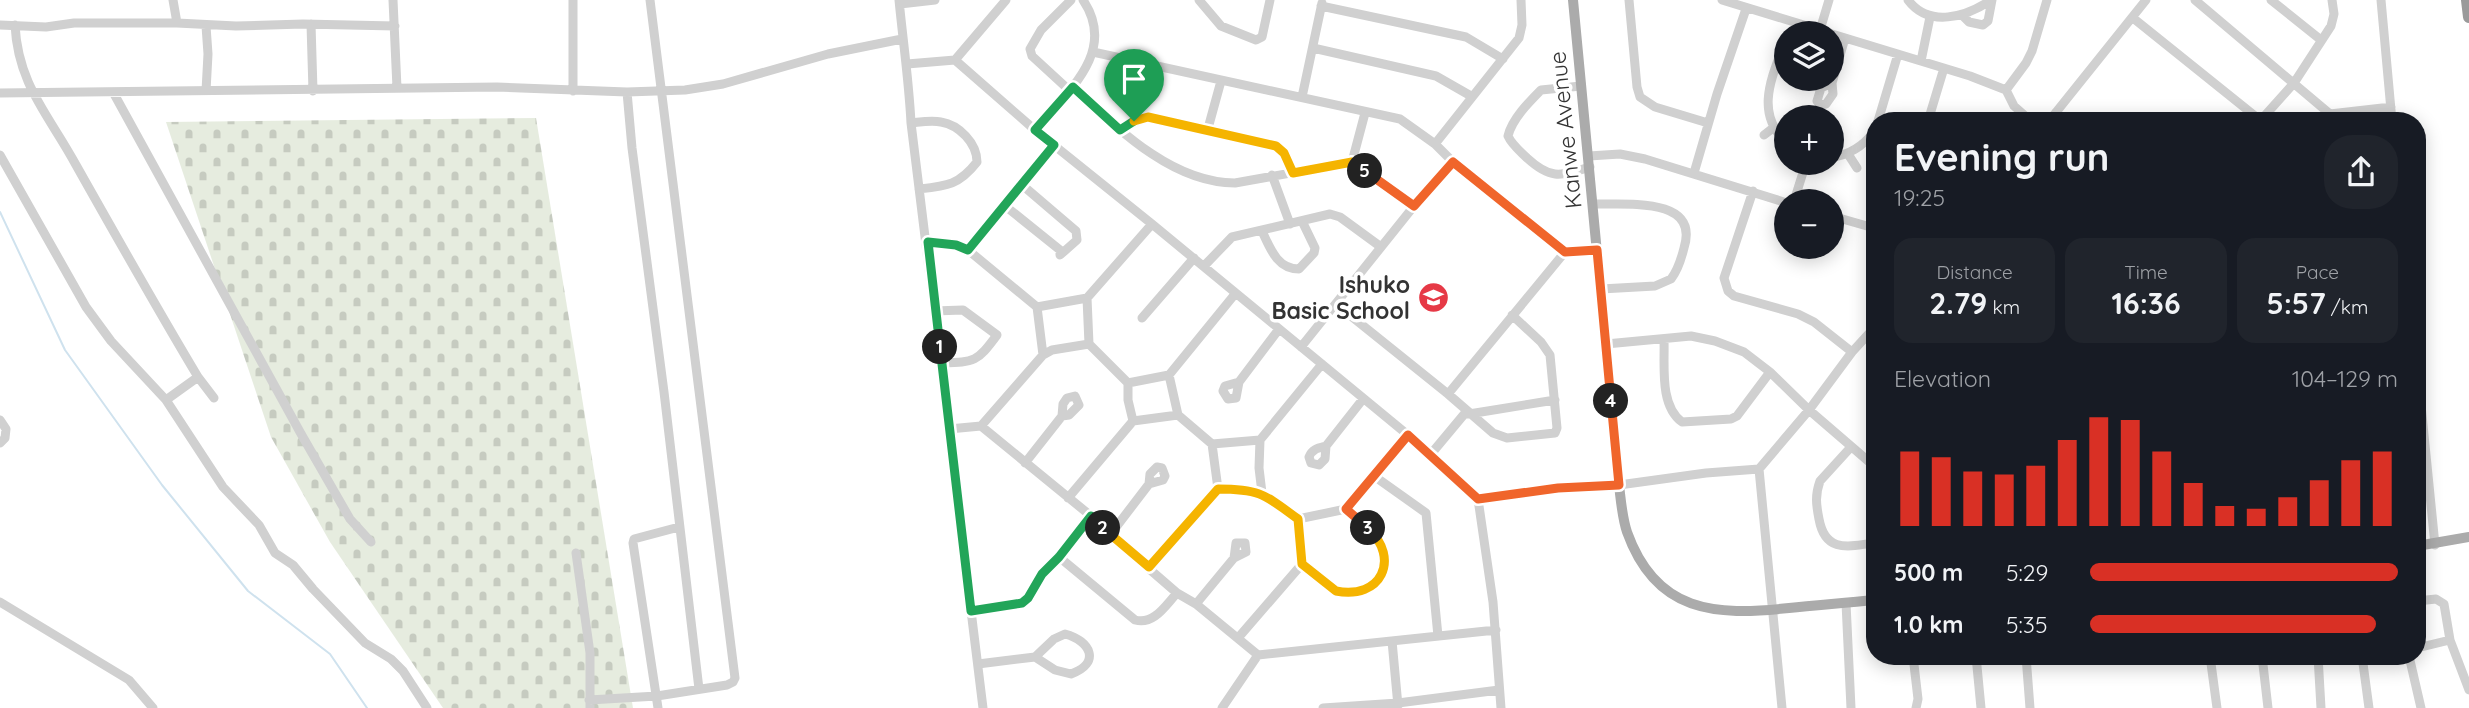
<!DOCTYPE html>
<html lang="en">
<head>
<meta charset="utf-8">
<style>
  body { margin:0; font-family:Quicksand,sans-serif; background:#20242c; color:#f1f3f6; height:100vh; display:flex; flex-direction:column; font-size:26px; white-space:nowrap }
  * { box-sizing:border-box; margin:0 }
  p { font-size:23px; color:#9ea1a6 }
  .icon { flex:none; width:38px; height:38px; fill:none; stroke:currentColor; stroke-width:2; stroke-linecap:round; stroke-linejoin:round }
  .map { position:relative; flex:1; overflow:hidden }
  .sheet { position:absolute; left:1866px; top:112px; width:560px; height:553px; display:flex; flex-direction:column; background:#171b24; border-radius:28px; box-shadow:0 4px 18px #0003 }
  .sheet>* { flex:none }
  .controls { position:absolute; left:1774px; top:21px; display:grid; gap:14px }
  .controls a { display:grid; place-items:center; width:70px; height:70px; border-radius:50%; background:#171b24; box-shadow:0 4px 18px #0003; font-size:35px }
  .pin { position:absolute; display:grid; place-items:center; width:60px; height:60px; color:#fff; margin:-72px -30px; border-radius:50% 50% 50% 0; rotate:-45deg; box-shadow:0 0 7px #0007 }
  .pin .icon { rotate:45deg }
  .km { position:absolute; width:35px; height:35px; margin:-18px; border-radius:50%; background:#222; color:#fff; font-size:19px; line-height:35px; text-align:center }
  .round { display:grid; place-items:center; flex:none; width:74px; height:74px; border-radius:28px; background:#20242c }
  .overview { display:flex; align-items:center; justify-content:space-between; height:119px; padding:0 28px }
  h1 { font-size:38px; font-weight:800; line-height:52px }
  .metrics { display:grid; grid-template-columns:repeat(3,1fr); gap:10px; height:119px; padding:7px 28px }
  .metrics div { display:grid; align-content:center; border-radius:18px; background:#20242c; text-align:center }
  .metrics b { font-size:30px; font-weight:800 }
  .metrics small { font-size:19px; font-weight:400 }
  .metrics p { font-size:19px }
  .chart { height:196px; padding:14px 28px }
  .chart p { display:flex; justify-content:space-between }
  .chart svg { width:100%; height:126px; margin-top:7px; stroke:#d93025; stroke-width:6 }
  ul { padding:0 28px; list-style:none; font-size:23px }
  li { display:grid; grid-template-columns:112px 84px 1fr; align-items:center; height:52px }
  li i { height:18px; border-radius:9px; background:#d93025 }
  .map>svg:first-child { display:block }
  .cemetery { fill:url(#cemetery-stones) }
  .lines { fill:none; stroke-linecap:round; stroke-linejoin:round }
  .stream { stroke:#cfe2ee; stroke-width:2 }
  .minor { stroke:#d0d0d0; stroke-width:9 }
  .major { stroke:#ababab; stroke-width:10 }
  .highway { stroke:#9a9a9a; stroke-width:12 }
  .split-1-casing { stroke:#fff; stroke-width:14 }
  .split-2-casing { stroke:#fff; stroke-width:14 }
  .split-3-casing { stroke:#fff; stroke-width:14 }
  .split-4-casing { stroke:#fff; stroke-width:14 }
  .split-5-casing { stroke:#fff; stroke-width:14 }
  .split-6-casing { stroke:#fff; stroke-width:14 }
  .split-1 { stroke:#22a559; stroke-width:9 }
  .split-2 { stroke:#22a559; stroke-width:9 }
  .split-3 { stroke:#f5b400; stroke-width:9 }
  .split-4 { stroke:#f0652b; stroke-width:9 }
  .split-5 { stroke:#f0652b; stroke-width:9 }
  .split-6 { stroke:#f5b400; stroke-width:9 }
  .labels { text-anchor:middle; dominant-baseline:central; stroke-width:7; stroke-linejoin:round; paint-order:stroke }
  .street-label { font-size:23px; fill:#333; stroke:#fff }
  .poi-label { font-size:23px; font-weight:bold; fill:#333; stroke:#fff; text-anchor:end }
</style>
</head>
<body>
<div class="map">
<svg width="2469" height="708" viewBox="0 0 2469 708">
  <defs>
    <pattern id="cemetery-stones" width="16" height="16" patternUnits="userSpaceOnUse" patternTransform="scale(1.75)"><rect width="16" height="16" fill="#e6ecdf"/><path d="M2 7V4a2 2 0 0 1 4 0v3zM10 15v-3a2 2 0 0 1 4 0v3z" fill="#c6cbc0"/></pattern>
  </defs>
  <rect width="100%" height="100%" fill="#fff"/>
  <path class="cemetery" d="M536,118L633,708H443L330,542L271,437L166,122Z"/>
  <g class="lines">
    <path class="stream" d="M0,212L65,350L162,485L248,591L330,654L367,708"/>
    <path class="minor" d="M173,0L177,23
      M393,0L397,88
      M573,0V91
      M899,0C903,41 909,82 911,123L983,708
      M1006,0L955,60L1035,130L1152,224L1431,454L1478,499L1493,602L1501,708
      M1199,0L1221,26L1256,40L1262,37L1270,0
      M1629,0L1637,87L1640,97L1655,107L1708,123
      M1722,0L1830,33
      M1908,0C1929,28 1966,17 1991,0
      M2195,0L2330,114
      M2271,0L2321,40
      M2381,0L2392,121
      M900,4L935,0
      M1321,6L1466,37L1503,59
      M1962,15L1969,22L1983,25L1988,21L1992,0
      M2133,18L2260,120
      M311,24L313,91
      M0,25L46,27L74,23H177L236,26L303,24L395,26
      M15,25C18,85 49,115 76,165C116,236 156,307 198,377L214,398
      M1820,30L1829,0
      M1832,34L1970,76L2006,90L2014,106L2031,121
      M1787,36C1774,73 1752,112 1787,143
      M1313,48L1436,76L1471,96
      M1093,52L1400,119L1435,144L1453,162L1565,252L1597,250
      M1921,61L1930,17
      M907,64L955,60
      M1832,83L1821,88L1817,101L1821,105L1826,104L1833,94L1832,83L1845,38
      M1581,86L1541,90C1529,102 1512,119 1508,136C1512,145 1520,151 1527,158C1551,180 1560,176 1590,167
      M1073,87C1116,127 1171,183 1235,183L1352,162L1414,206L1453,162
      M1069,90L1032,56L1030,49L1041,30L1071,0
      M2006,90L2026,63L2032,51L2047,0
      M206,91L208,54L206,26
      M113,92L300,432L350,519L371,542
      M627,92L632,148L664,392L699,689
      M0,93L497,87L627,92L685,90L723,84L828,54L902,39
      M1302,97L1322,3
      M2056,112L2067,121
      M1878,121L1898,54
      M1928,121L1944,68
      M2049,121L2146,0
      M2260,121L2294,83L2331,26L2334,14L2332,0
      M2323,121L2330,114L2391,107
      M911,123C921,122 931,120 941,122C959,125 977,143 977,162C959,185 947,186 919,189
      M1035,130C1067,92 1118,52 1083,0
      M1120,130L1134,121L1148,117L1276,146L1284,153L1293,173
      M1207,132L1221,81
      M1764,135L1773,128
      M1435,144L1519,38L1522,25L1521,0
      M1848,154L1857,168
      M0,155L86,307L111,341L166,400L223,487L259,525L275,553L293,565L313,589L365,643L391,659L403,671L427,708
      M1589,156L1620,154L1645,159L1787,203
      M1832,157C1850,155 1863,146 1874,132
      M1352,162L1365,113
      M1694,173L1717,94L1746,9
      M1272,175L1290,224
      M1753,191L1724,278L1728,291L1734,296L1798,314L1814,322L1852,352
      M1794,201L1806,163
      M1593,204C1625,205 1700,196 1684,248C1681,260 1678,270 1671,279L1655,286L1601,289
      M1004,205L1060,250V255L1077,240L1076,231L1021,184
      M1832,216L1874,228
      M1262,231C1270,248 1277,269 1299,269L1314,253L1315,248L1302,221
      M927,242L956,245L968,250L1037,307L1043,355
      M968,250L1054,145
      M1204,266L1232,237L1330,214L1340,217L1381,247
      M1087,298L1089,344L1128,383V400L1133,421
      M1336,304L1448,394L1493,433L1507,438L1555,433L1557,428L1550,355L1541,342L1512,315
      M1037,307L1087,298L1152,224
      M934,311L963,310L997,335C977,362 975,362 942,363
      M1142,318L1194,258
      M1664,339C1665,365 1659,405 1682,422L1731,419L1737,416L1770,372
      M1606,344L1691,336L1715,341L1744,352L1770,372L1809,410L1874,466
      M1301,347L1414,206
      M2417,365L2435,545
      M1169,375L1178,415L1212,444L1218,489
      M1239,382L1225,386L1223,391L1228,399L1236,398L1239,382L1279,329
      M1128,383L1169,375L1235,294
      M1448,394L1565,252
      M166,400L198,377
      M1469,414L1555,400
      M0,420L6,429L5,438L0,443
      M981,426L1043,355L1052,350L1089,344
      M949,429L981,426L1091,516L1110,535L1177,593L1196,604L1258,655L1496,630
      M1212,444L1260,440
      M1326,446C1318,448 1312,449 1309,457L1311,463L1319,465L1325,459L1326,446L1363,399
      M1851,447L1820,481C1815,495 1816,504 1819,519C1825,552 1846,547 1874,543
      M1431,454L1466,412
      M1025,463L1062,416L1063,404L1067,398L1075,396L1079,405L1069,415L1062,416
      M1759,469L1782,708
      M1759,469L1809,410L1852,352L1874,328
      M1374,476L1426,513L1438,636
      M1262,493L1259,468L1260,440L1322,364
      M1068,498L1133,421L1178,415
      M1478,499L1558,488L1619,485L1706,473L1759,469
      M1298,519L1346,509L1408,435
      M1110,535L1149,484L1150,474L1157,467L1162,468L1165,476L1163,480L1149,484
      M576,553L590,653V708
      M1059,557L1135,620C1154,625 1165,606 1177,593
      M1149,567L1218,489C1261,489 1265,495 1298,519L1302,564C1330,586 1340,602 1377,584C1399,551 1368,529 1346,509
      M2417,601L2436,599L2444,604L2450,640L2469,690
      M0,602L129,680L153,708
      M1846,603L1851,708
      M1196,604L1234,558L1246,552L1245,543H1236L1234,558
      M971,611L1022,603L1028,598L1042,574L1059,557L1091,516
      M1238,638L1302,564
      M1392,641L1398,706
      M2417,648L2450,640
      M1913,656L1918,699L1916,708
      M1976,656L1981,708
      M2026,656L2030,708
      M2210,656L2217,708
      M2262,656L2268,708
      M2318,656L2321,708
      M2362,656L2369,708
      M2409,656L2421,708
      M2319,659L2353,656
      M978,664L1035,657L1054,639L1065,634C1091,641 1101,663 1071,674L1055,670L1035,657
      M589,700L657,696L727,685L733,682L735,678L650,0
      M658,708L633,543L634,539L679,527
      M1222,708L1258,655
      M1323,708L1398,703L1499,690"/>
    <path class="major" d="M1573,0L1619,485C1621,501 1622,517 1627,532C1656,613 1715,616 1789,608C1817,605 1846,603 1874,600
      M2417,546L2469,537"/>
    <path class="highway" d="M2467,0L2469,17"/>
  </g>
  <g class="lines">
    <defs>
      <path id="split-1" d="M940,347L928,242L956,245L968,250L1054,145L1035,130L1073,87L1120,130L1134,121"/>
      <path id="split-2" d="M940,347L971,611L1022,603L1028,598L1042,574L1059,557L1091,516L1103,528"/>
      <path id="split-3" d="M1103,528L1149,567L1218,489C1261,489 1265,495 1298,519L1302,564L1336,591C1381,600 1401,559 1368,528"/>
      <path id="split-4" d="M1368,528L1346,509L1408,435L1478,499L1558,488L1619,485L1611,401"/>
      <path id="split-5" d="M1365,171L1414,206L1453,162L1565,252L1597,250L1611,401"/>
      <path id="split-6" d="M1134,121L1148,117L1276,146L1284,153L1293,173L1352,162L1365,171"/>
    </defs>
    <use href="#split-1" class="split-1-casing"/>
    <use href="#split-2" class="split-2-casing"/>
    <use href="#split-3" class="split-3-casing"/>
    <use href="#split-4" class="split-4-casing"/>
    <use href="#split-5" class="split-5-casing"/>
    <use href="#split-6" class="split-6-casing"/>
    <use href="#split-1" class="split-1"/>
    <use href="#split-2" class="split-2"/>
    <use href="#split-3" class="split-3"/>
    <use href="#split-4" class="split-4"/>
    <use href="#split-5" class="split-5"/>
    <use href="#split-6" class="split-6"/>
  </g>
  <defs>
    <symbol id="school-disc" viewBox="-11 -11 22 22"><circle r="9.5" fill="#e63946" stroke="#fff"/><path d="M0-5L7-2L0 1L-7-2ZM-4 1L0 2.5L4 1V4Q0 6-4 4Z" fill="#fff"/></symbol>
  </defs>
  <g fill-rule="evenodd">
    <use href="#school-disc" x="1416" y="280" width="35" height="35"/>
  </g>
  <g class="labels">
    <g class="street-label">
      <text transform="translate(1565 130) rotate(-96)">Kanwe Avenue</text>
    </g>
    <g class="poi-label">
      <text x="1410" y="284">Ishuko<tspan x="1410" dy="26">Basic School</tspan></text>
    </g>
  </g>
</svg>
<div class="controls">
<a><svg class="icon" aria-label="layers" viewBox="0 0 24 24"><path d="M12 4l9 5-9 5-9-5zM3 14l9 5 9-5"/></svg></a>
<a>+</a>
<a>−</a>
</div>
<div class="pin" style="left:1134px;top:121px;background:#1e9e55"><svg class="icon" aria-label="arrive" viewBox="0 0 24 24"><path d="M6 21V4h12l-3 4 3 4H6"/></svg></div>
<b class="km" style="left:940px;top:347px">1</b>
<b class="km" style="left:1103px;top:528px">2</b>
<b class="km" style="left:1368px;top:528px">3</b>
<b class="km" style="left:1611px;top:401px">4</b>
<b class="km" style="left:1365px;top:171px">5</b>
<section class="sheet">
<div class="overview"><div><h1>Evening run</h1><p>19:25</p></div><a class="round"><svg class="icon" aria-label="share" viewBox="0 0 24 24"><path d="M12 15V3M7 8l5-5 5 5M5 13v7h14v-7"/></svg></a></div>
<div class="metrics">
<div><p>Distance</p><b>2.79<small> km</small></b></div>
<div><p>Time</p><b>16:36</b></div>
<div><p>Pace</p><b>5:57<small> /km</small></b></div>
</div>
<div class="chart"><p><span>Elevation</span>104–129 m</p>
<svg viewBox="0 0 160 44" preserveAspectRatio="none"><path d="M5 44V18M15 44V20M25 44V25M35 44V26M45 44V23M55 44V14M65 44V6M75 44V7M85 44V18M95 44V29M105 44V37M115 44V38M125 44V34M135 44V28M145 44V21M155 44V18"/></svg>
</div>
<ul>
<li><b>500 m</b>5:29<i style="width:100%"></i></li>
<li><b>1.0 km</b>5:35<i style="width:93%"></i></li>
</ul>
</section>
</div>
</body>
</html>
